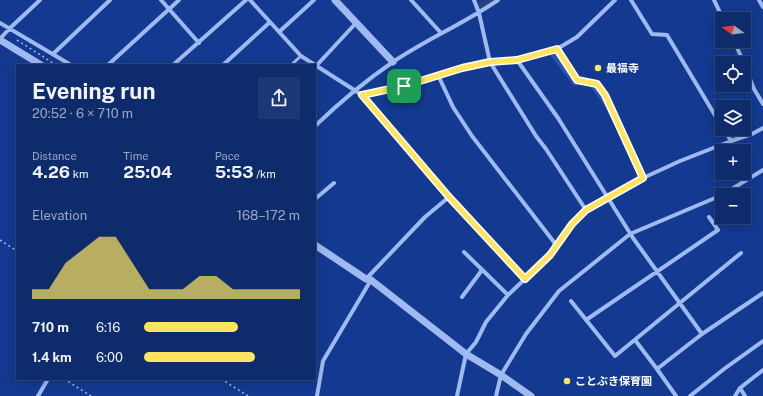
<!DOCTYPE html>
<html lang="en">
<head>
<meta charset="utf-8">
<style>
  body { margin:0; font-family:"Public Sans","Noto Sans JP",sans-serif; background:#1c3874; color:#f1f3f6; height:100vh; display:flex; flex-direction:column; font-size:15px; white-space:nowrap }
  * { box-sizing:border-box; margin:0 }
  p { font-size:13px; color:#9ba7c2 }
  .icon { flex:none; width:22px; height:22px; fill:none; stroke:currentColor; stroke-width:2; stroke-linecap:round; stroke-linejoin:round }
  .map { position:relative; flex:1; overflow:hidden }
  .drawer { position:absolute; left:16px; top:64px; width:300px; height:316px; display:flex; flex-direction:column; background:#0e2c6c; border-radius:0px; box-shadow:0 2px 10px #0003,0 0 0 1px #2e487f }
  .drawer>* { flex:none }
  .needle { width:26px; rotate:285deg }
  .tools { position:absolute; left:715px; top:12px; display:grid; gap:8px }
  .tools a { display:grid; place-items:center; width:36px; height:36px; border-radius:0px; background:#0e2c6c; box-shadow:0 2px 10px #0003,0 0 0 1px #2e487f; font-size:20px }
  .pin { position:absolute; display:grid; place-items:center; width:34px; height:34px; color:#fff; margin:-17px; border-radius:8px; box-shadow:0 2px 6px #0006 }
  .round { display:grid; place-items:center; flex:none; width:42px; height:42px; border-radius:0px; background:#1c3874 }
  .overview { display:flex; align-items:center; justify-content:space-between; height:68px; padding:0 16px }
  h1 { font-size:22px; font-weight:700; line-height:30px }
  .figures { display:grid; grid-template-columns:repeat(3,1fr); gap:6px; height:68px; padding:4px 16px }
  .figures div { display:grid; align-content:center }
  .figures b { font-size:17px; font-weight:700 }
  .figures small { font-size:11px; font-weight:400 }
  .figures p { font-size:11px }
  .chart { height:112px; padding:8px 16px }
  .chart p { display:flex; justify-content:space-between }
  .chart svg { width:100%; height:72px; margin-top:4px; fill:#ffe55f; opacity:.7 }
  ul { padding:0 16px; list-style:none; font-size:13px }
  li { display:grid; grid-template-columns:64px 48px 1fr; align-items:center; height:30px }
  li i { height:10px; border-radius:5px; background:#ffe55f }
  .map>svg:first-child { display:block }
  .green { fill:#2553b0 }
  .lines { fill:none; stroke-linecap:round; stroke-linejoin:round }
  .canal { stroke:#254283; stroke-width:8 }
  .path { stroke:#9fbaf1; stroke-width:1.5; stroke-dasharray:2 3; stroke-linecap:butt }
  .service { stroke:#9fbaf1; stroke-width:3 }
  .minor { stroke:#9fbaf1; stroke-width:4 }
  .tertiary { stroke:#9fbaf1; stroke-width:7 }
  .route-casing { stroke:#fff; stroke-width:8 }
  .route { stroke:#ffe55f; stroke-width:5 }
  .poi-dot { fill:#ffe55f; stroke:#133a90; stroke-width:1.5 }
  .labels { text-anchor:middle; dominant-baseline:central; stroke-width:3; stroke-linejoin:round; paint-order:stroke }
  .poi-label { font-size:11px; font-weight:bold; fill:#fff; stroke:#133a90; text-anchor:start }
</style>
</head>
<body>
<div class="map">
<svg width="763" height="396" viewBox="0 0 763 396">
  <rect width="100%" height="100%" fill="#133a90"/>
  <path class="green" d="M557,53L575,81L583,84L574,86L550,55Z
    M593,85L607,102L618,123L615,125L604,105L590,86Z"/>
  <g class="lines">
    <path class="canal" d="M482,5L489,0"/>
    <path class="path" d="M17,40L56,65
      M0,240L17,251
      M64,379L91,396
      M221,379L248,396"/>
    <path class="service" d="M291,65L301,56"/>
    <path class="minor" d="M161,0L199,43
      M250,0L301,56L362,95L404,86L462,68L490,62L517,60L557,49L577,37L615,0
      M411,0L441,33
      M474,0L479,13L490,62L536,136L546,149L586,210
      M631,0L652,34L667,35L722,127
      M714,0L723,19
      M759,0L763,7
      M0,23L71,65
      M279,32L314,0
      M0,39L9,29L40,0
      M734,41L744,63
      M557,49L577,80L597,84L605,95L643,178
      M53,54L110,0
      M517,60L558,118L633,238L702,334
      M744,64L754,89L763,104
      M108,65L179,0
      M173,65L246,0
      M223,65L270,22
      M317,65L356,23
      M438,75L453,107L472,136L557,246
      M362,95L449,197L425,217L366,279
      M315,126C339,103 365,81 393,62C427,39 465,23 498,0
      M724,129L731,141
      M449,197L525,279
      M315,199L334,183
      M464,252L508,295
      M462,297L482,270
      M571,301L615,356L741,253
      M586,320L718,230L709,217
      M635,340L657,369
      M740,388L745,396
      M38,396L48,379
      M317,396L323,361L371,280
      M457,396L466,354L476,342L486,322L508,295L550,255L572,224L586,210L643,178L680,161L731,141L752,134L763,128
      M496,396L501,375L526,334L559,291L630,234L722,195L763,170
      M676,396L657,369L702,334L763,293
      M690,396L724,369L763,341
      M735,396L740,388L763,370"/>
    <path class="tertiary" d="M335,0L393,62
      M0,40L41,65
      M315,245L366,279L371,280L466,354L501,375L531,396"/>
  </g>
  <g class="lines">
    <defs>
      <path id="route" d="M557,49L577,80L597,84L605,95L643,178L586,210L572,224L550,255L525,279L449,197L362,95L404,86L462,68L490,62L517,60Z"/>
    </defs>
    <use href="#route" class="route-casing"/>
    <use href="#route" class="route"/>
  </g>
  <g class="poi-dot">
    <circle cx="598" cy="68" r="4"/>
    <circle cx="567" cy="381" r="4"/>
  </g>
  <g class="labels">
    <g class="poi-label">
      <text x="606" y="68">最福寺</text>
      <text x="575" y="381">ことぶき保育園</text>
    </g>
  </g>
</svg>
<div class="tools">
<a><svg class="needle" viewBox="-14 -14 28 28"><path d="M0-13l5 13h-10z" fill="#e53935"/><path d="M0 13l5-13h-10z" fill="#9ba7c2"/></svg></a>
<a><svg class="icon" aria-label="locate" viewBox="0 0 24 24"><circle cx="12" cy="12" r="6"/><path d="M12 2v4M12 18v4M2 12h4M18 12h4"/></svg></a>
<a><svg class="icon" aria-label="layers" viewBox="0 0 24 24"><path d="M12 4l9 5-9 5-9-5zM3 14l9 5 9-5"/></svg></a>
<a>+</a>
<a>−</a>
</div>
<div class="pin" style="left:404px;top:86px;background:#1e9e55"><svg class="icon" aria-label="arrive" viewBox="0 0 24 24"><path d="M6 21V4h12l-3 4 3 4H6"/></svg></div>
<section class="drawer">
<div class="overview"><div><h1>Evening run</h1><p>20:52 · 6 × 710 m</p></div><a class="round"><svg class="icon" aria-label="share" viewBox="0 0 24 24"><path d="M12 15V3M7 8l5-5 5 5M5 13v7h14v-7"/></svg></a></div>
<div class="figures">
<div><p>Distance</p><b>4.26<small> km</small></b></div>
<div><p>Time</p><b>25:04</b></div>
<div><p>Pace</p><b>5:53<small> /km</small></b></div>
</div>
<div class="chart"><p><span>Elevation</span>168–172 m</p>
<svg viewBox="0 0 160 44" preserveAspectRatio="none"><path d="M0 44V38L10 38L20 22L30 14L40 6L50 6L60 22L70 38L80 38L90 38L100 30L110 30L120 38L130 38L140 38L150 38L160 38V44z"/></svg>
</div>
<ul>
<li><b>710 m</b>6:16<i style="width:60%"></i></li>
<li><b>1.4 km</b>6:00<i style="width:71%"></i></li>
</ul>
</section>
</div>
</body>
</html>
